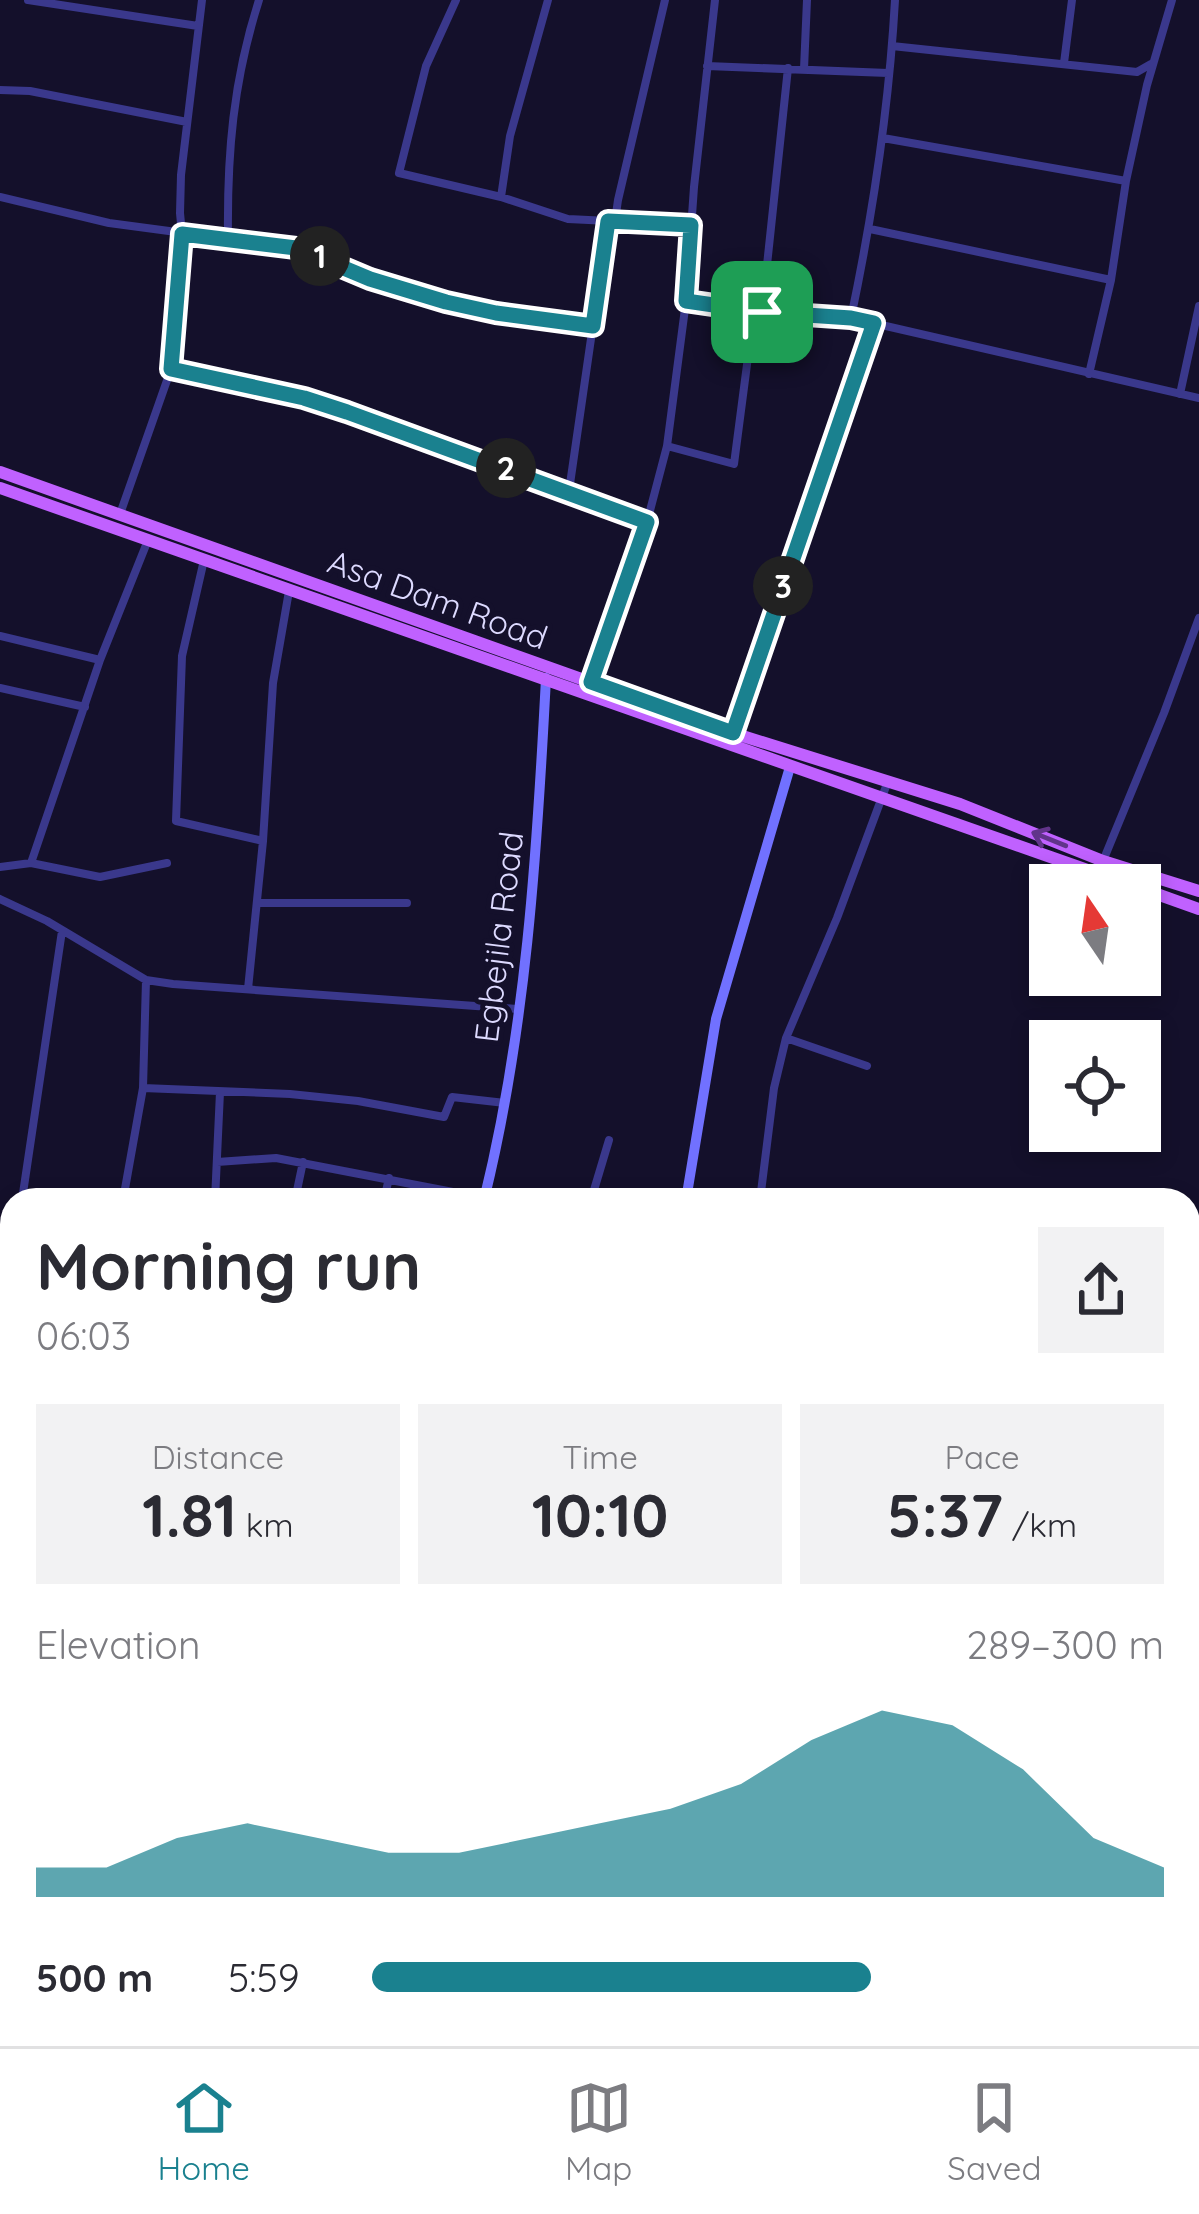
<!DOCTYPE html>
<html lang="en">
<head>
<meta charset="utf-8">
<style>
  body { margin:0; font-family:Quicksand,sans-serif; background:#f2f2f3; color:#2b2b33; height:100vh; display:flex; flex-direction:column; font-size:45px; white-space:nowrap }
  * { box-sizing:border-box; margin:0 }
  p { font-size:39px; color:#7c7c81 }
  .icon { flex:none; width:66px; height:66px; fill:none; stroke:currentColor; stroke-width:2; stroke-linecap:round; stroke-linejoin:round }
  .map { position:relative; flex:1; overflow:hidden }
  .drawer { position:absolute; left:0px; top:1188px; width:1200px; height:858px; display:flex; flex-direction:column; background:#fff; border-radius:36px 36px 0 0; box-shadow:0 6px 18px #0003 }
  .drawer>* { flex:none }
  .needle { width:78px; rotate:347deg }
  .fabs { position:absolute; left:1029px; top:864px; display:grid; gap:24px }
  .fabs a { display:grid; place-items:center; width:132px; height:132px; border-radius:0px; background:#fff; box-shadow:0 6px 18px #0003; font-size:60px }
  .pin { position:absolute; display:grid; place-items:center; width:102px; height:102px; color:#fff; margin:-51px; border-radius:24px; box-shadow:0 6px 18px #0006 }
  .km { position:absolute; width:60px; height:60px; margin:-30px; border-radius:50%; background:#222; color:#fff; font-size:33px; line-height:60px; text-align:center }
  .round { display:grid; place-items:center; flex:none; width:126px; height:126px; border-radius:0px; background:#f2f2f3 }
  .overview { display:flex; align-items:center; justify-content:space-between; height:204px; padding:0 36px }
  h1 { font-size:66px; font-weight:700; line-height:90px }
  .figures { display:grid; grid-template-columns:repeat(3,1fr); gap:18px; height:204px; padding:12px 36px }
  .figures div { display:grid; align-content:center; border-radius:0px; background:#f2f2f3; text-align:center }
  .figures b { font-size:60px; font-weight:700 }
  .figures small { font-size:33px; font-weight:400 }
  .figures p { font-size:33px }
  .chart { height:336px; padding:24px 36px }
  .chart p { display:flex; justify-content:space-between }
  .chart svg { width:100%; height:216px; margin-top:12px; fill:#1a818f; opacity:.7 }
  ul { padding:0 36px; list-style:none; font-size:39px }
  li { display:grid; grid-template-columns:192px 144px 1fr; align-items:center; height:90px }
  li i { height:30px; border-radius:15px; background:#1a818f }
  .menu { display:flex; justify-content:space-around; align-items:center; height:168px; border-top:3px solid #e1e1e2; background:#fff; font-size:33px; color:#7c7c81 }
  .menu a { display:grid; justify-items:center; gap:6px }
  .menu .selected { color:#1a818f }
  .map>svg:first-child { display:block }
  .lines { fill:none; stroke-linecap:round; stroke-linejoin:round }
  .street { stroke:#3a388c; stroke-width:8 }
  .secondary { stroke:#7171ff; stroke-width:10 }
  .primary { stroke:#c061ff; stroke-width:12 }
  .oneway { stroke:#61348a }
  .route-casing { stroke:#fff; stroke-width:24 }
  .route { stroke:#1a818f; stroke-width:15 }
  .labels { text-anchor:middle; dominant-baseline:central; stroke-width:10; stroke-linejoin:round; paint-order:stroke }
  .street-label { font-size:33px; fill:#dddaff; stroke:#14102b }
</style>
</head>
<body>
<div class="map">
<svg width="1199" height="2046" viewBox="0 0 1199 2046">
  <rect width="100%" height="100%" fill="#14102b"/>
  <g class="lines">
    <path class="street" d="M28,0L198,26
      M456,0L426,66L399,173L501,197L568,219L691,225
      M892,46L1137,72L1151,64
      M1064,63L1072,0
      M707,66L888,73
      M804,69L807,0
      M0,90L30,91L187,122
      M883,138L1126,181
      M0,197L109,223L296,248L371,279L445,301L496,313L593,326
      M501,197L510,136L548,0
      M615,221L618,200L665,0
      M870,229L1111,280
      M228,238C227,154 233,81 259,0
      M686,301L762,312L851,318L1199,398
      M762,312L788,68
      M851,318C873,213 889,108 895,0
      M171,369L304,398L347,412L647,522
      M1089,374L1111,280L1126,181L1147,85L1172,0
      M1180,394L1199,306
      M667,446L734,464L754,311
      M569,491L608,221
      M120,514L171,369L182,234L180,213L181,175L202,0
      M204,560L182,656L176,821L263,841
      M0,636L100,660
      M591,682L647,522L667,446L686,301L694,187L715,0
      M0,688L85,707
      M733,732L874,324
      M1103,861L1164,713L1199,618
      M31,863L100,877L167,863
      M0,867L31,863L100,660L148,540
      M0,899L47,921L146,980L173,984L517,1009
      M258,903H407
      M248,989L263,841L273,683L289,591
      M786,1038L867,1066
      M143,1088L290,1094L358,1101L444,1117L452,1097L505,1103
      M217,1162L276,1158L484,1198
      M22,1200L62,931
      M123,1200L143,1088L146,980
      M215,1200L220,1092
      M295,1200L303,1162
      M384,1200L389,1178
      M591,1200L609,1140
      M760,1200L774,1088L786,1038L837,918L888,781
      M0,1242L12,1244
      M0,1345L12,1264
      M0,1566L6,1571L3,1580L0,1611
      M0,1736L12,1738
      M0,1827L12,1829
      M1188,1827L1199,1825
      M1188,1914L1199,1912
      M1188,2001L1199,1999
      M1188,2031L1194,2046
      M399,2034L456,2046
      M988,2034L989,2046
      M1095,2034L1100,2046
      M61,2046L62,2034
      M150,2046L152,2034
      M607,2046L609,2034
      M934,2046L935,2034"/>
    <path class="secondary" d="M484,1200C526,1030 537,853 546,678
      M686,1200L716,1019L790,767
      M1188,1529L1199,1534
      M250,2046L252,2034"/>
    <path class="primary" d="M0,472L733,733L960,804L1103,861L1199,891
      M0,488L1130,885
      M1140,888L1199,909"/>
  </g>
  <defs><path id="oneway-shaft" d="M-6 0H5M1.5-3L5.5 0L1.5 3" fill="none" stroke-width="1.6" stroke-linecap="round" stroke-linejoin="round" transform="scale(3)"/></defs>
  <use class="oneway" href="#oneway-shaft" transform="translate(1049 839) rotate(-158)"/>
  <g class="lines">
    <defs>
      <path id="route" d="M608,221L691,225L686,301L762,312L851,318L874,323L733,733L591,682L647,522L347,412L304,398L171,369L182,234L296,248L370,279L446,302L496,313L593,326Z"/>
    </defs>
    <use href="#route" class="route-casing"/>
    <use href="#route" class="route"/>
  </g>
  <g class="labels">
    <g class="street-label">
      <text transform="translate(438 599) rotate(20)">Asa Dam Road</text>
      <text transform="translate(498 937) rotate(-83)">Egbejila Road</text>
    </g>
  </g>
</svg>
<div class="fabs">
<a><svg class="needle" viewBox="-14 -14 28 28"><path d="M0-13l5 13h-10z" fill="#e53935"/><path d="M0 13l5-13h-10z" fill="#7c7c81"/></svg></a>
<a><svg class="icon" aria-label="locate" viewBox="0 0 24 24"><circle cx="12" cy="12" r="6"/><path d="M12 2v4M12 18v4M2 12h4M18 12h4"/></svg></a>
</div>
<div class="pin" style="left:762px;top:312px;background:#1e9e55"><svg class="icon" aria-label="arrive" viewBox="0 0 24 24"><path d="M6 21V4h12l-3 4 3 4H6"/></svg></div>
<b class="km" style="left:320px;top:256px">1</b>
<b class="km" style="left:506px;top:468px">2</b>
<b class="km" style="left:783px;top:586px">3</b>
<section class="drawer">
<div class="overview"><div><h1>Morning run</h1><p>06:03</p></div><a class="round"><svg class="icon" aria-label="share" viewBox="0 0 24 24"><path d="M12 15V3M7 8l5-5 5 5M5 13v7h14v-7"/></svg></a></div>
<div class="figures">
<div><p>Distance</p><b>1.81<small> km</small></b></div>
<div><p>Time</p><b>10:10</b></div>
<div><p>Pace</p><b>5:37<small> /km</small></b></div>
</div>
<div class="chart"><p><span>Elevation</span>289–300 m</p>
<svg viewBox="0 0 160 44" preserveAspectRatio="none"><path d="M0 44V38L10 38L20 32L30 29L40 32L50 35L60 35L70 32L80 29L90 26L100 21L110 12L120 6L130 9L140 18L150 32L160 38V44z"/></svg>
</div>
<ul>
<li><b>500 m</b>5:59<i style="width:63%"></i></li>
</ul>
</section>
</div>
<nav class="menu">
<a class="selected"><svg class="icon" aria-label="home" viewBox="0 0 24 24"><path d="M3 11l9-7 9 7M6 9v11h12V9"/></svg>Home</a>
<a><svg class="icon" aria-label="map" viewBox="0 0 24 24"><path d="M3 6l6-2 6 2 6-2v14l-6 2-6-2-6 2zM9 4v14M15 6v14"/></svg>Map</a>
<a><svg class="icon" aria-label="saved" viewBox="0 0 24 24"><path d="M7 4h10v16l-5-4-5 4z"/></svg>Saved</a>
</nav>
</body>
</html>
